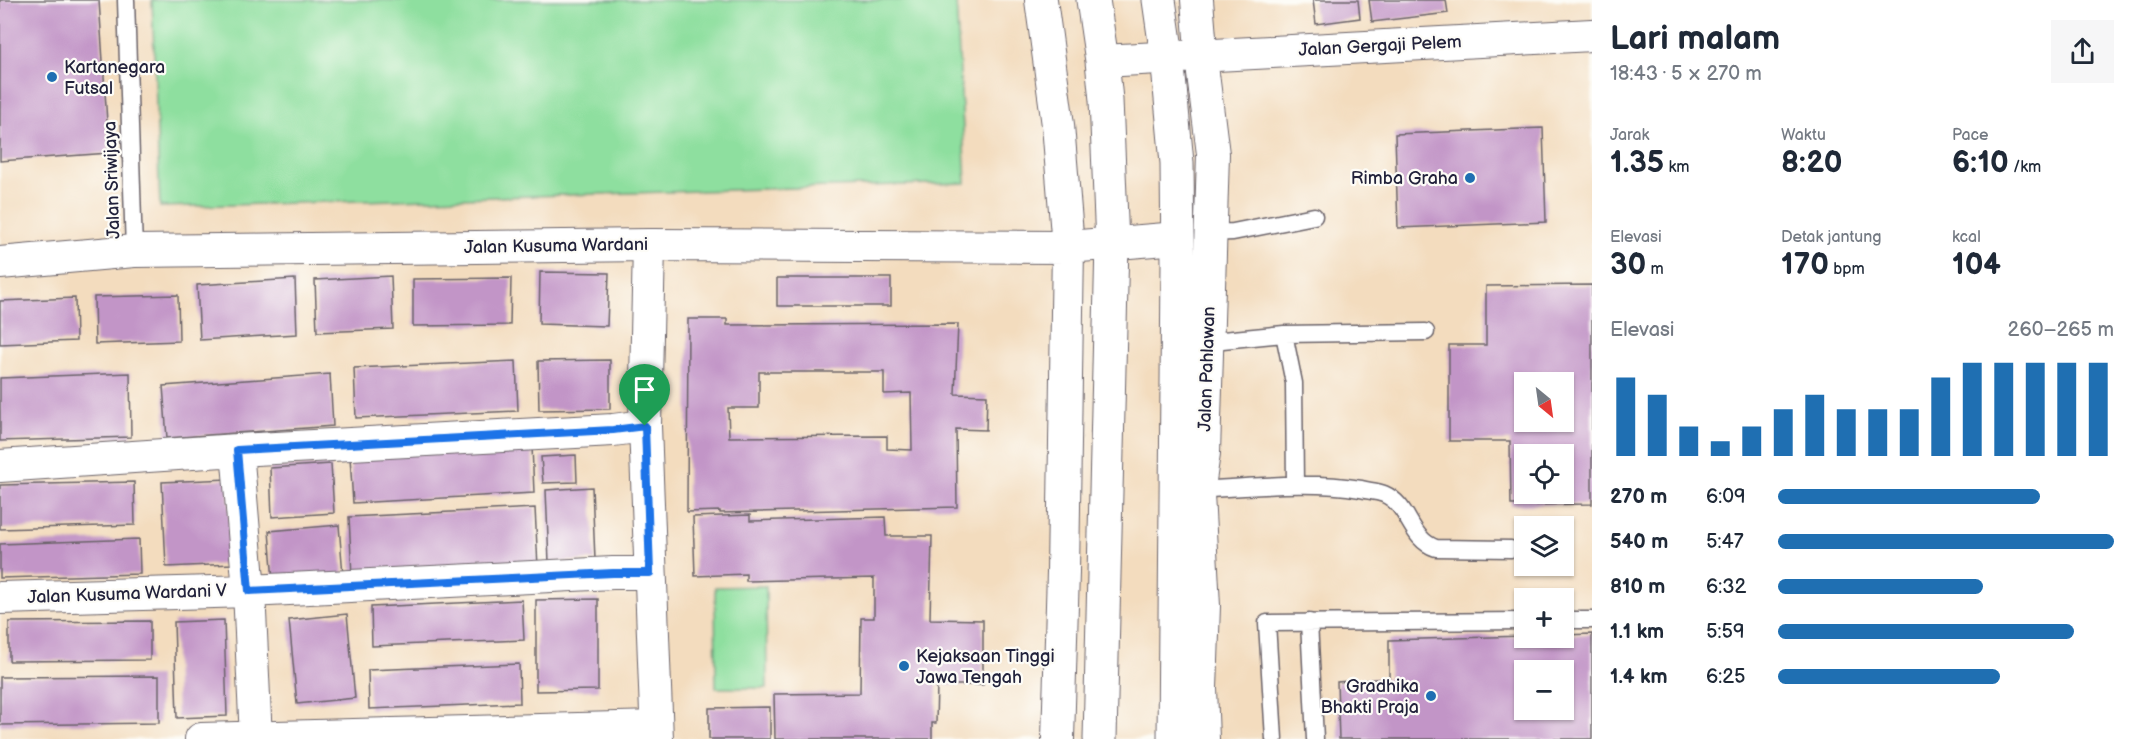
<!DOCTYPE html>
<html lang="id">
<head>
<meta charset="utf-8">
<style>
  body { margin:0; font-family:"Balsamiq Sans",sans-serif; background:#f6f6f7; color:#1f2937; height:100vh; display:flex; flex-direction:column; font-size:22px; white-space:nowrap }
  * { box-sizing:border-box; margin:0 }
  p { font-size:20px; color:#747a83 }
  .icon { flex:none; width:33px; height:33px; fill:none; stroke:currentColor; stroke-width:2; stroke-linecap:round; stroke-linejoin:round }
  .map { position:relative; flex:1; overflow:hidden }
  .drawer { display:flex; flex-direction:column; background:#fff; width:540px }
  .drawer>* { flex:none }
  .needle { width:39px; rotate:151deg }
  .tools { position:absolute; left:1514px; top:372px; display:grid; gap:12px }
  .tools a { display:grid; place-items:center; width:60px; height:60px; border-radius:0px; background:#fff; box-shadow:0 2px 4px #0004; font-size:30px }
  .pin { position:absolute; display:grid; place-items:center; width:51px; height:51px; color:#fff; margin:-62px -26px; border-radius:50% 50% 50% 0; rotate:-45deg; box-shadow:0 0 6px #0007 }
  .pin .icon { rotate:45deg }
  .round { display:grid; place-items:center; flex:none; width:63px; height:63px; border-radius:0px; background:#f6f6f7 }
  .headline { display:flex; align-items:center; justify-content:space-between; height:102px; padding:0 18px }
  h1 { font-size:33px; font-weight:700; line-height:45px }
  .figures { display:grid; grid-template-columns:repeat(3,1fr); gap:9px; height:102px; padding:6px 18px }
  .figures div { display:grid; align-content:center }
  .figures b { font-size:30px; font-weight:700 }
  .figures small { font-size:16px; font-weight:400 }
  .figures p { font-size:16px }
  .chart { height:168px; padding:12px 18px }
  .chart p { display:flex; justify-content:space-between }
  .chart svg { width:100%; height:108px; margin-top:6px; stroke:#1f6fb2; stroke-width:6 }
  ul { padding:0 18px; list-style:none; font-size:20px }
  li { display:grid; grid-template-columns:96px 72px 1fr; align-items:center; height:45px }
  li i { height:15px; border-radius:8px; background:#1f6fb2 }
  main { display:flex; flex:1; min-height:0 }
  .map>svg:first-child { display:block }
  .green { fill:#8edf9f; stroke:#58806d; stroke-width:1.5 }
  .building { fill:#c295c7; fill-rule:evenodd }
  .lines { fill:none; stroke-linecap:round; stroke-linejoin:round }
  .lane-casing { stroke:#6b6369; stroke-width:19 }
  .street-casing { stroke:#6b6369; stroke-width:34 }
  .secondary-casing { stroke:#6b6369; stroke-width:35 }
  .primary-casing { stroke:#6b6369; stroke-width:35 }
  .lane { stroke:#fff; stroke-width:16 }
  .street { stroke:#fff; stroke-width:32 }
  .secondary { stroke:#fff; stroke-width:33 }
  .primary { stroke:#fff; stroke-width:33 }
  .route-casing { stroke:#fff; stroke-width:12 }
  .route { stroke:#1a73e8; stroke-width:8 }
  .poi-dot { fill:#1f6fb2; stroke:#fdfcf7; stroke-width:2 }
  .labels { text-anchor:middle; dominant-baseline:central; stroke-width:4.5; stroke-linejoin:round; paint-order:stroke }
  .street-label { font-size:18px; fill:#22223b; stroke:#fdfcf7 }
  .poi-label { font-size:18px; fill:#22223b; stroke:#fdfcf7; text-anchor:start }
</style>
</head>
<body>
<main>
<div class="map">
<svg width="1592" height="739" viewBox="0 0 1592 739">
  <rect width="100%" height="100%" fill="#fdfcf7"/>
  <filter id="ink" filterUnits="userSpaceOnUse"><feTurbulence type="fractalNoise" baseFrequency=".0167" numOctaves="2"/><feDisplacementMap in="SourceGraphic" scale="12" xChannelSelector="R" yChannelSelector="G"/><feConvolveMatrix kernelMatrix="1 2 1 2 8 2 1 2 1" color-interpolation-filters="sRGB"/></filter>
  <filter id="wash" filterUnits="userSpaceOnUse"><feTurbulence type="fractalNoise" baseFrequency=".008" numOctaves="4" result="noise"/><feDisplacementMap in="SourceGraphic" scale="24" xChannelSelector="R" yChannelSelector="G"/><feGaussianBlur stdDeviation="1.35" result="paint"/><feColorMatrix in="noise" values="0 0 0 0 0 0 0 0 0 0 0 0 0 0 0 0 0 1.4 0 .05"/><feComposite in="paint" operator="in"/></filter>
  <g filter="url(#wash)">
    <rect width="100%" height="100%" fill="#f3dcbe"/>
    <path class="green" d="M152,0H956L966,183L160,207Z
      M766,586L767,688H716L715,587Z"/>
    <g id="blocks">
      <path class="building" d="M0,0H99L109,153L0,161Z
        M1313,0H1358L1360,18L1316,24Z
        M1369,0H1446L1448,13L1372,22Z
        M1543,128L1546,222L1398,228L1395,134Z
        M540,272L609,273L607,326L539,324Z
        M391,276L393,329L317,332L315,280Z
        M511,278L510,325L413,326V279Z
        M777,278H891V306H777Z
        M295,279L297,334L200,340L197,285Z
        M1592,285V504L1511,505L1510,441H1449V345H1486V286ZM1524,382H1563V422H1524ZM1524,454H1563V494H1524Z
        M178,295L179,341L95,344L94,297Z
        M75,298L76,341L0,344V301Z
        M688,319H727V325L958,324L955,394L987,395L986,430L956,429L957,507L720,513V511L687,512ZM759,372H884V394L911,393L912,450L887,449V436L729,437L728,408H759Z
        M610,360V409L539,410L538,361Z
        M516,361L518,411L356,418L354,368Z
        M130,373L131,437L0,441V378Z
        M330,374L333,426L167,438L163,386Z
        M532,446L534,493L353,503L350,457Z
        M576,455L577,482L543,483L541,457Z
        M331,464L334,513L272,517L270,468Z
        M228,479L232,564L166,567L162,482Z
        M134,482L135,525L0,529V485Z
        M592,487L595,560L549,562L546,490Z
        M535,508L538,567L352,576L349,517Z
        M750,515V521L885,517L886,536H932L930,619L983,620V685H937L936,723H932V739H775L774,694L860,693L861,618H874V578L746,581V574L695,576L693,517Z
        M339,525L343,575L273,581L269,531Z
        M139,539L140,574L0,578V544Z
        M598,599V690L536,691V600Z
        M522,600L524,640L372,646L371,607Z
        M347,614L355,698L297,704L289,620Z
        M224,620L227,716L177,718L174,622Z
        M150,621V660L9,661V622Z
        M1592,634V739H1339L1337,682L1389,678V640L1524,636V638H1563V635ZM1524,670H1563V710H1524Z
        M519,664L520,703L369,709L368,670Z
        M159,676V723L0,725V677Z
        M770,707V739H709V708Z"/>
    </g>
  </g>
  <g filter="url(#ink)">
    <use href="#blocks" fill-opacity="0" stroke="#6b6369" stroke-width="1.5"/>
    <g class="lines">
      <defs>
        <path id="lane" d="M126,0L134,251
          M1206,233L1233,232L1314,216
          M1284,334L1426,332
          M1202,342L1284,334L1294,383L1295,485
          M1192,490C1248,488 1306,480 1361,489C1368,491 1377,491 1384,494C1410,505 1409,539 1436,548L1511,549
          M1563,620H1592
          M1309,622L1315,739
          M1274,739L1267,623L1524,621"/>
        <path id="street" d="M1041,0L1058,125L1068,247L1063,572L1058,739
          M1197,0L1203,74L1213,154L1204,453L1198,494L1204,606L1201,688L1203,739
          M1102,61L1592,35
          M649,245L645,426L657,739
          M0,263L134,251L649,245L1068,247L1178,238
          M237,450L249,591L256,739
          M0,466L237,450L613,430L645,426
          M0,598L249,591L613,573H650
          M201,739L656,727"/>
        <path id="secondary" d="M1159,0L1167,56L1177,163L1178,263L1174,739
          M1100,739L1112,244"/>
        <path id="primary" d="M1093,0L1102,61L1106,100L1112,244"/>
      </defs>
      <use href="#lane" class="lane-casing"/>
      <use href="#street" class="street-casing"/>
      <use href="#secondary" class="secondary-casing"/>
      <use href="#primary" class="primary-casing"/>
      <use href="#lane" class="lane"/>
      <use href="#street" class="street"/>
      <use href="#secondary" class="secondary"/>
      <use href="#primary" class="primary"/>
    </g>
  </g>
  <g class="lines" filter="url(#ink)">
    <defs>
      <path id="route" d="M645,426L650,573H613L249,591L237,450L613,430Z"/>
    </defs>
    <use href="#route" class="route-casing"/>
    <use href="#route" class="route"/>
  </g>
  <g class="poi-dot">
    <circle cx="52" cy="77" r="6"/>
    <circle cx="1470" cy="178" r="6"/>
    <circle cx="904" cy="666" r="6"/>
    <circle cx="1431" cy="696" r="6"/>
  </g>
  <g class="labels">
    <g class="street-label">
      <text transform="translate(1380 46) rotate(-3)">Jalan Gergaji Pelem</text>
      <text transform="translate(112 180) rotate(-92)">Jalan Sriwijaya</text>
      <text transform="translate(556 246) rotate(-1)">Jalan Kusuma Wardani</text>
      <text transform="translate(1207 369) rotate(-88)">Jalan Pahlawan</text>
      <text transform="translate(127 594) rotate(-2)">Jalan Kusuma Wardani V</text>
    </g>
    <g class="poi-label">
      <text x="64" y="67">Kartanegara<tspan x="64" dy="21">Futsal</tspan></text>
      <text x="1458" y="178" text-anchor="end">Rimba Graha</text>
      <text x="916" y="656">Kejaksaan Tinggi<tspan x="916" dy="21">Jawa Tengah</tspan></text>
      <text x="1419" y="686" text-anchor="end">Gradhika<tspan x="1419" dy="21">Bhakti Praja</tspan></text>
    </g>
  </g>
</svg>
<div class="tools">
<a><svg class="needle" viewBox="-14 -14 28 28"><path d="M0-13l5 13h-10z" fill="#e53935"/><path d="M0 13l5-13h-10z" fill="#747a83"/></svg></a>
<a><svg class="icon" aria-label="locate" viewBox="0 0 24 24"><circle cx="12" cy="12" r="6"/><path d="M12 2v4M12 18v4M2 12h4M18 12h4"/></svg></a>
<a><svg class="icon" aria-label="layers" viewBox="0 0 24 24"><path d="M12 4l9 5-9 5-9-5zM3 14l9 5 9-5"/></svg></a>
<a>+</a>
<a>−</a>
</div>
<div class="pin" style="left:645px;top:426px;background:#1e9e55"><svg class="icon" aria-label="arrive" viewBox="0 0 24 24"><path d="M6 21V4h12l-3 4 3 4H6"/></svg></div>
</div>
<section class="drawer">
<div class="headline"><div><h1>Lari malam</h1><p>18:43 · 5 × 270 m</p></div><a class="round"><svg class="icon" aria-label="share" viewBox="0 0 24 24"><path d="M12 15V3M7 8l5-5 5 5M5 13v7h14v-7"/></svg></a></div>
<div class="figures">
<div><p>Jarak</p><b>1.35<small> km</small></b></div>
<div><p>Waktu</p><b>8:20</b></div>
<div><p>Pace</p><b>6:10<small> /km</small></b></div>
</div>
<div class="figures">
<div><p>Elevasi</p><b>30<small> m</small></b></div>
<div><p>Detak jantung</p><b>170<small> bpm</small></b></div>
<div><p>kcal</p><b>104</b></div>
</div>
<div class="chart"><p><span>Elevasi</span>260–265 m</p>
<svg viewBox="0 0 160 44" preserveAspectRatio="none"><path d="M5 44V12M15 44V19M25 44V32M35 44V38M45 44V32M55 44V25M65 44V19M75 44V25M85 44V25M95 44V25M105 44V12M115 44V6M125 44V6M135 44V6M145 44V6M155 44V6"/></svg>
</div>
<ul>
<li><b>270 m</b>6:09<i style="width:78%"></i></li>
<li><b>540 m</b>5:47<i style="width:100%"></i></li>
<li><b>810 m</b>6:32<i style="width:61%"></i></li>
<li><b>1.1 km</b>5:59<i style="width:88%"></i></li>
<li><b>1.4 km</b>6:25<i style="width:66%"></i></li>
</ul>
</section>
</main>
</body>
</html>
